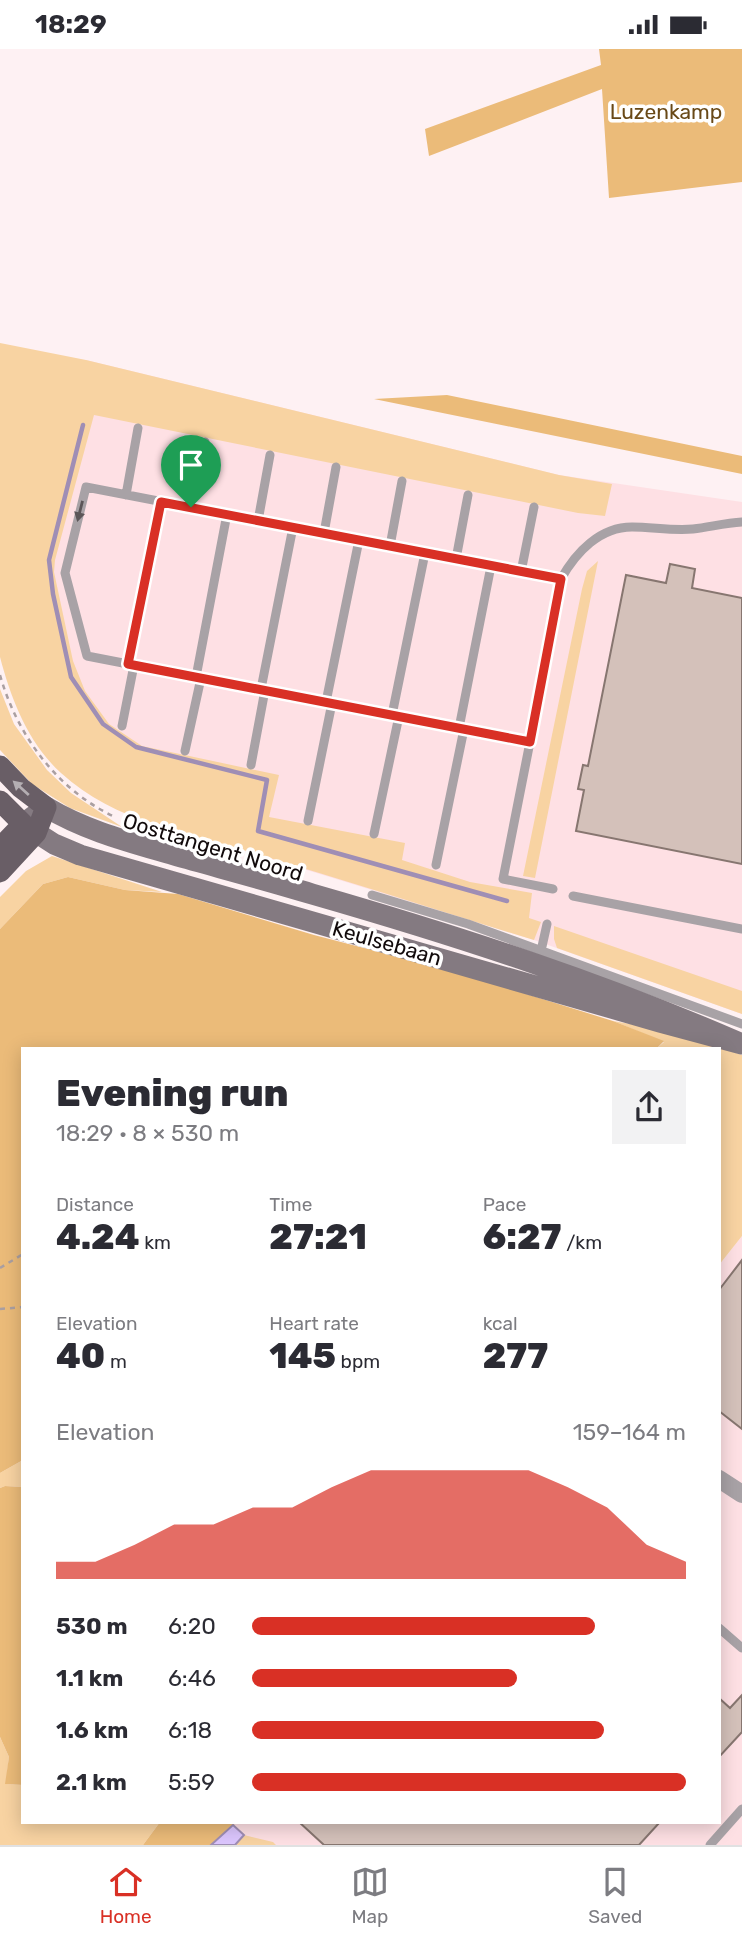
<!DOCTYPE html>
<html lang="en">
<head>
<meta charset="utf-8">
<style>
  body { margin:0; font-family:Rubik,sans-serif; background:#f2f2f3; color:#2b2b33; height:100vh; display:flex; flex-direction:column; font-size:26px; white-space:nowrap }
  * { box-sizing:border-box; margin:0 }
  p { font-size:23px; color:#7c7c81 }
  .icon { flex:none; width:38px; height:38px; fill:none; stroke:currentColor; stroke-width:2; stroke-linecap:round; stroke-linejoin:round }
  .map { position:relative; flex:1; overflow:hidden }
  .drawer { position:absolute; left:21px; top:998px; width:700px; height:777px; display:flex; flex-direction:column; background:#fff; border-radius:0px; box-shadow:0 4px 18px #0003 }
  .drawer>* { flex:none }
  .pin { position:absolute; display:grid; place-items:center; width:60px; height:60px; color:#fff; margin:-72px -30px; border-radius:50% 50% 50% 0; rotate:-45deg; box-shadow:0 0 7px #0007 }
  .pin .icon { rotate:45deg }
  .round { display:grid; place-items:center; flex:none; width:74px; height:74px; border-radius:0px; background:#f2f2f3 }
  .headline { display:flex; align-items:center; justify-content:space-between; height:119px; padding:0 35px }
  h1 { font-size:38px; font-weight:800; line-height:52px }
  .figures { display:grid; grid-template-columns:repeat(3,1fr); gap:10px; height:119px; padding:7px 35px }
  .figures div { display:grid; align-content:center }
  .figures b { font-size:35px; font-weight:800 }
  .figures small { font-size:19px; font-weight:400 }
  .figures p { font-size:19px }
  .chart { height:196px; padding:14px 35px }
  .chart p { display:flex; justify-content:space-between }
  .chart svg { width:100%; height:126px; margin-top:7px; fill:#d93025; opacity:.7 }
  ul { padding:0 35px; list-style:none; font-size:23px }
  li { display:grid; grid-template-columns:112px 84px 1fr; align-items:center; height:52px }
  li i { height:18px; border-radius:9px; background:#d93025 }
  .status { display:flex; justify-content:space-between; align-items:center; height:49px; padding:0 35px; background:#fff; direction:ltr }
  .status svg { height:19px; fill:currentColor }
  .tabs { display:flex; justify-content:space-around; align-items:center; height:98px; border-top:2px solid #e1e1e2; background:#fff; font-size:19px; color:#7c7c81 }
  .tabs a { display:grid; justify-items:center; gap:4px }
  .tabs .current { color:#d93025 }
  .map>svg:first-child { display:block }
  .built { fill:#fee0e4 }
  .green { fill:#f8d3a2 }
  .forest { fill:#ebbb79 }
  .water { fill:#dcc6fe; stroke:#9f8eb5; stroke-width:2 }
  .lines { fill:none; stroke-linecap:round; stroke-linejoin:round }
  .stream { stroke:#9f8eb5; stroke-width:4.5 }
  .building { fill:#d4c1ba; stroke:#877670; stroke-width:2 }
  .path { stroke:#aa9fa1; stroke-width:2.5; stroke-dasharray:5 5; stroke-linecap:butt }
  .lane { stroke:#a8a2a6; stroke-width:9 }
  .street { stroke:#a8a2a6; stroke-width:18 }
  .secondary { stroke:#847a81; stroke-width:21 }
  .primary { stroke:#695e66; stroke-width:21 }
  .oneway { fill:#5c5658 }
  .oneway2 { fill:#b4aeb2 }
  .route-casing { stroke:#fff; stroke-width:14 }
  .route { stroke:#d93025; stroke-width:9 }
  .labels { text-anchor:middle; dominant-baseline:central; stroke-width:7; stroke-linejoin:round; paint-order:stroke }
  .park-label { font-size:21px; fill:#694917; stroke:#fff }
  .street-label { font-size:21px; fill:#110a0b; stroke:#fff }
</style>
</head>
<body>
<div class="status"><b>18:29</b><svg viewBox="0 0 49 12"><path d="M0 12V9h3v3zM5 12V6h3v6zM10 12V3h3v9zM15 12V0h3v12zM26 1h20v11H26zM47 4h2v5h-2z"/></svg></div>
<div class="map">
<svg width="742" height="1796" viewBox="0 0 742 1796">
  <rect width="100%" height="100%" fill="#fef1f3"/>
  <path class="built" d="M86,311L559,426L742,453V965L534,891L258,806L133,701L69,632L40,507Z
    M742,1187V1796H211L237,1773H719V1216Z"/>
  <path class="green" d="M0,294L86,311L559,426L612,435L605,467L578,464L94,366L55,511L54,523L73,612L85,642L109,675L142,697L279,726L269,768L405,794L402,811L470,833L532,844L529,869L541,873L534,891C442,863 351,833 260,806C190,785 116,774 61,724C28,694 11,650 0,608Z
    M598,512L535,829L523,827L582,540L587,522Z
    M0,640L14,675L47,721L71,744L122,778L70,759L32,735L0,701Z
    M52,807L162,843L125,841L68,828L43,835L0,880V848L26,822Z
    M554,877L742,942V965L557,899L554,890Z
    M613,972L671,982L742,1006V1187L719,1216V999H657L664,993Z
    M23,1411V1438L5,1437L0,1439V1424Z
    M0,1688L9,1708L6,1735L23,1736V1773H160L143,1796H0Z
    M244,1786L273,1793L276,1796H235Z"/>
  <path class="forest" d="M599,0H742V133L609,149L602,40L429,107L425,80L601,16Z
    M447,346L742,407V425L374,350Z
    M68,828L125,841L178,845L314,886L449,921L613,972L664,992L657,999H23V1411L0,1424V880L43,835Z
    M5,1437L23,1438V1736L5,1735L9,1708L0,1688V1439Z
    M160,1773H237L211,1796H143Z"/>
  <path class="water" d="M233,1776L244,1786L235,1796H211Z"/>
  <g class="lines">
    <path class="stream" d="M83,376L49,511L53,545L71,628L103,675L136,698L267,731L258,782L507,852"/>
  </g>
  <path class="building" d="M670,515L695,520L692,539L742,549V815L576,782L584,741L578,740L583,716L588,717L626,526L666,534Z
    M742,1211V1380L719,1362V1241Z
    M742,1646V1683L719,1708V1649L730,1659Z
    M299,1773H660L639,1796H324Z"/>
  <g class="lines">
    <path class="path" d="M0,626C17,686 57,741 115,768
      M0,1219L23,1205
      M0,1260L23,1258"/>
    <path class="lane" d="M126,446L138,379
      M191,458L205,393
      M258,472L270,406
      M324,484L336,418
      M390,497L402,432
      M456,510L468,446
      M521,523L534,458
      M561,530L86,438L65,524L87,607L530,693L561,530C576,503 600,478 632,478C652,478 673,482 693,480C710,478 725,474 742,473
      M128,615L161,453
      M196,628L227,465
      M261,640L293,478
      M326,653L359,491
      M392,666L425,504
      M122,677L134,616
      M459,679L491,517
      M530,693L503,830L553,840
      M185,702L201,629
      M251,716L265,641
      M308,772L332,654
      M374,785L399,667
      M436,816L464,680
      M372,846L468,875L742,975
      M573,847L742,880
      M541,902L547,875
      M719,1579L742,1599
      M710,1796L742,1760"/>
    <path class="street" d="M719,1430L742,1445"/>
    <path class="secondary" d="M46,758C86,782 130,793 174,806C220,819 266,831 312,845C458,887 603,934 742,995L660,973L80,806L54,795L23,775Z"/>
    <path class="primary" d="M0,717L21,739L46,758L36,784L0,823
      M0,752L23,775L0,799"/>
  </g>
  <defs><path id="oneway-solid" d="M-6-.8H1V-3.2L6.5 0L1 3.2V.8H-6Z" transform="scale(1.75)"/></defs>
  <use class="oneway" href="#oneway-solid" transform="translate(80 462) rotate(104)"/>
  <use class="oneway2" href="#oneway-solid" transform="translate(21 739) rotate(-138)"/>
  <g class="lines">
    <defs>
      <path id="route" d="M161,453L561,530L530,693L128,615Z"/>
    </defs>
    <use href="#route" class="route-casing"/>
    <use href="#route" class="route"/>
  </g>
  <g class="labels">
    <g class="park-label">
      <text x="666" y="62">Luzenkamp</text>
    </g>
    <g class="street-label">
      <text transform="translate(213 798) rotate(17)">Oosttangent Noord</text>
      <text transform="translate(387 894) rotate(16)">Keulsebaan</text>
    </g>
  </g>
</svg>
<div class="pin" style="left:191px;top:458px;background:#1e9e55"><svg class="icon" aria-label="arrive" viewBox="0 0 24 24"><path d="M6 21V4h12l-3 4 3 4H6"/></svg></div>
<section class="drawer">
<div class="headline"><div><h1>Evening run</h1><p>18:29 · 8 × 530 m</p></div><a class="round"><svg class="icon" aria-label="share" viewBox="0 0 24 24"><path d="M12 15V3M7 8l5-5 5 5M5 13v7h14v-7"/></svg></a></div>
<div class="figures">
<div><p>Distance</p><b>4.24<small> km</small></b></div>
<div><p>Time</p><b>27:21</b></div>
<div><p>Pace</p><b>6:27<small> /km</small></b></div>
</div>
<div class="figures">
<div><p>Elevation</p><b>40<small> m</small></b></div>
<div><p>Heart rate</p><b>145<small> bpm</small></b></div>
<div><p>kcal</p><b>277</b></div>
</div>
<div class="chart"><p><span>Elevation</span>159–164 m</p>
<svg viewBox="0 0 160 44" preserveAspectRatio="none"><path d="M0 44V38L10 38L20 32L30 25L40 25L50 19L60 19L70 12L80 6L90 6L100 6L110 6L120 6L130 12L140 19L150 32L160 38V44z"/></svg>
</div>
<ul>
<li><b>530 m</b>6:20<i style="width:79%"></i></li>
<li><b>1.1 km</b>6:46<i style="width:61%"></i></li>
<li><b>1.6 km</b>6:18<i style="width:81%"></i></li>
<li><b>2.1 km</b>5:59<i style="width:100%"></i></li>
</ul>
</section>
</div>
<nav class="tabs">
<a class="current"><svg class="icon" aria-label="home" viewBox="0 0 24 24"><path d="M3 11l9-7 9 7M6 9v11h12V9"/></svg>Home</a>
<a><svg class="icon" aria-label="map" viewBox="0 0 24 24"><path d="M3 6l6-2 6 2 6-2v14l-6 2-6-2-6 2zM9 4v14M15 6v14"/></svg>Map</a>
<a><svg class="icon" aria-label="saved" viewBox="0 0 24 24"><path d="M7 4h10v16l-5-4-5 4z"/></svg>Saved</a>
</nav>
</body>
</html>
